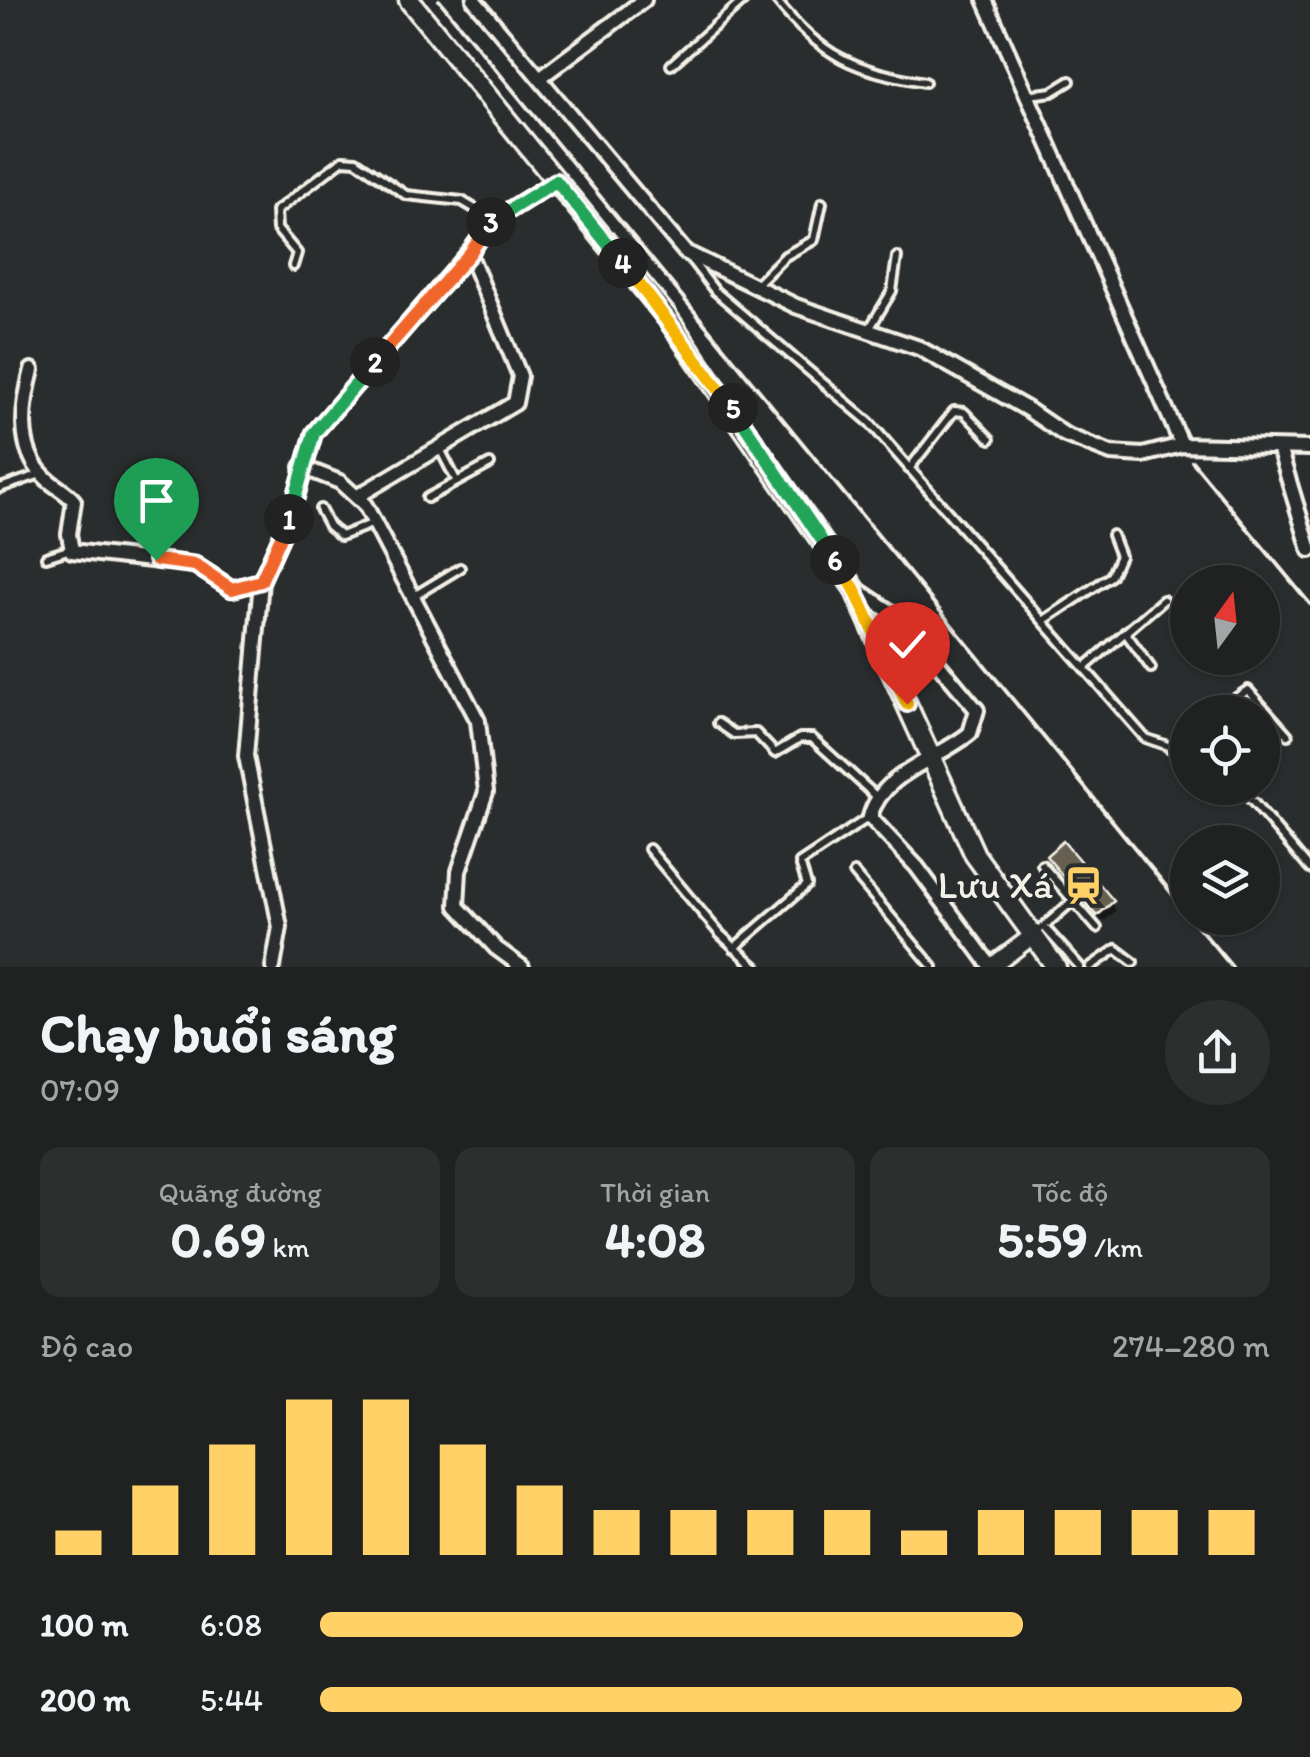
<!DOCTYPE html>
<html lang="vi">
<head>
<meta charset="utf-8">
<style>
  body { margin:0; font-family:Itim,sans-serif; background:#2d2f2f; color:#f1f3f6; height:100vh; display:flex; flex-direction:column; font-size:38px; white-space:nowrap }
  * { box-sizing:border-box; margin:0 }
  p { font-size:32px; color:#a2a4a5 }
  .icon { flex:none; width:55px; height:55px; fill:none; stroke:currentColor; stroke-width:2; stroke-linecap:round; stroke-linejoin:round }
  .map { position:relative; height:967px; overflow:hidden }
  .drawer { display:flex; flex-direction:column; background:#202222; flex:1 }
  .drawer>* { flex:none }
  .needle { width:65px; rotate:15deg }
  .buttons { position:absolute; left:1170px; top:565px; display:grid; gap:20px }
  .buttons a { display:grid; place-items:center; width:110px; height:110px; border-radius:50%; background:#202222; box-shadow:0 2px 8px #0004,0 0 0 2px #3d3f40; font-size:50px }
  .pin { position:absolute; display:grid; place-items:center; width:85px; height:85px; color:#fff; margin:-102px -42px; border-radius:50% 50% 50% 0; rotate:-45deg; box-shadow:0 0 10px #0007 }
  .pin .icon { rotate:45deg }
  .km { position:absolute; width:50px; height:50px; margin:-25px; border-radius:50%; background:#222; color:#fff; font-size:28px; line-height:50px; text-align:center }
  .round { display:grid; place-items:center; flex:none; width:105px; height:105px; border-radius:52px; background:#2d2f2f }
  .summary { display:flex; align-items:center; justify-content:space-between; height:170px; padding:0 40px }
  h1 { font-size:55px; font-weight:700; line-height:75px }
  .figures { display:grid; grid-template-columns:repeat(3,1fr); gap:15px; height:170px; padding:10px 40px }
  .figures div { display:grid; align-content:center; border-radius:20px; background:#2d2f2f; text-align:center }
  .figures b { font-size:50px; font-weight:700 }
  .figures small { font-size:28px; font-weight:400 }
  .figures p { font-size:28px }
  .chart { height:280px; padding:20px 40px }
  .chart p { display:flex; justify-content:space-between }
  .chart svg { width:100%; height:180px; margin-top:10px; stroke:#ffd166; stroke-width:6 }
  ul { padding:0 40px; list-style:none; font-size:32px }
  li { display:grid; grid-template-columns:160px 120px 1fr; align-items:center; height:75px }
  li i { height:25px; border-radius:12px; background:#ffd166 }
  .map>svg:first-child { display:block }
  .shadow { fill:#0007 }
  .building { fill:#665f4f; stroke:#f4f1e8; stroke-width:2.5 }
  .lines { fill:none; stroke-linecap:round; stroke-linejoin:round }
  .service-casing { stroke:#f4f1e8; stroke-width:14 }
  .minor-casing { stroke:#f4f1e8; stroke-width:20 }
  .tertiary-casing { stroke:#f4f1e8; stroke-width:22 }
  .secondary-casing { stroke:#f4f1e8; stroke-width:25 }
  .service { stroke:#2a2d2e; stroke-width:6 }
  .minor { stroke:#2a2d2e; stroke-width:12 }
  .tertiary { stroke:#2a2d2e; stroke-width:15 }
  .secondary { stroke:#2a2d2e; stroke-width:18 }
  .rail { stroke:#f4f1e8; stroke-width:4 }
  .split-1-casing { stroke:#fff; stroke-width:20 }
  .split-2-casing { stroke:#fff; stroke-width:20 }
  .split-3-casing { stroke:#fff; stroke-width:20 }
  .split-4-casing { stroke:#fff; stroke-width:20 }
  .split-5-casing { stroke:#fff; stroke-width:20 }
  .split-6-casing { stroke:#fff; stroke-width:20 }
  .split-7-casing { stroke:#fff; stroke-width:20 }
  .split-1 { stroke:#f0652b; stroke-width:12 }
  .split-2 { stroke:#22a559; stroke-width:12 }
  .split-3 { stroke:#f0652b; stroke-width:12 }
  .split-4 { stroke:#22a559; stroke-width:12 }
  .split-5 { stroke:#f5b400; stroke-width:12 }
  .split-6 { stroke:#22a559; stroke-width:12 }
  .split-7 { stroke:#f5b400; stroke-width:12 }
  .labels { text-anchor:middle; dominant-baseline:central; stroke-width:8; stroke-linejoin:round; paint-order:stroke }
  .poi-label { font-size:38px; fill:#f4f1e8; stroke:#2a2d2e; text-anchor:end }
</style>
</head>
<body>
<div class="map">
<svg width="1310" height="967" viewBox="0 0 1310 967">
  <rect width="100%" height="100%" fill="#2a2d2e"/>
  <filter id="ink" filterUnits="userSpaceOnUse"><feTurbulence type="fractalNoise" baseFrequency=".01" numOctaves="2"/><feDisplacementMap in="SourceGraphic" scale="20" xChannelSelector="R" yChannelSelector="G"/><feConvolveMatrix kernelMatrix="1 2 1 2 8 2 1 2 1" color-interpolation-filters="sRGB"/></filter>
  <g filter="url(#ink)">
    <path class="shadow" d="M1054,865L1112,903L1116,911L1103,922Z"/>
    <path class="building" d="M1063,841L1114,901L1097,916L1046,856Z"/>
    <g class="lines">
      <defs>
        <path id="service" d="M776,0C821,57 856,71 925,82
          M671,65L744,0
          M1029,95L1052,92L1070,81
          M689,257L715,291L869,422L1145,738L1188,753
          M293,266L297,253L277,229L276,211L343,160L356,161L406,195L462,201L492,219
          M756,285L785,256L814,240L822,203
          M868,331L892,291L897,257
          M440,449L457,482
          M909,469L954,411L964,412L990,439
          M0,488L41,474
          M427,498L490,464
          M320,509L329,526L341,536L374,523
          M46,557L71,549
          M414,596L460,568
          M1043,621L1111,576L1120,556L1112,535
          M1125,632L1151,668
          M1084,668L1163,600
          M1215,712L1248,690L1288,735
          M718,723L734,734L756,733L775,753L800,738H812L878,798
          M1170,749L1188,735
          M1241,788L1310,869
          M649,849L720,934L756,967
          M1042,865L1097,928
          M854,873L933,967
          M1044,927L1080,967
          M1036,933L1073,901
          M734,948L807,885L800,863L869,817
          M1090,967L1116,949L1133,962"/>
        <path id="minor" d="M474,0L685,252L796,306L919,348L1027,409L1065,435L1111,453L1143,455L1182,445L1310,448
          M985,0L1182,445
          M541,77L644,0
          M32,370C23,404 16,448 44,476C53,486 66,491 74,501L69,534L72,551L195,565L232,589L261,581
          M1279,448L1310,550
          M302,467L340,482L365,505L478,721L486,792L459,871L457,906L496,948L522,967
          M358,496L515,403L520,376L469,253
          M855,588L901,619L977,710L970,733C939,759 881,773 870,817L917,867L991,967
          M273,967L280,927L246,756L261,581L291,515L314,433L469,253L493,220L556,181"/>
        <path id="tertiary" d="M991,967L1031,937"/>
        <path id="secondary" d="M409,0L667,317L854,588L975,855L1056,967"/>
      </defs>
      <use href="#service" class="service-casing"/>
      <use href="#minor" class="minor-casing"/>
      <use href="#tertiary" class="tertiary-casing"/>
      <use href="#secondary" class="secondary-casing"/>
      <use href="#service" class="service"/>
      <use href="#minor" class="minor"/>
      <use href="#tertiary" class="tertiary"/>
      <use href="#secondary" class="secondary"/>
      <path class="rail" d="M439,0L1188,913
        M1192,461L1310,604
        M1191,918L1232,967"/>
    </g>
  </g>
  <g class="lines" filter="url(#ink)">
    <defs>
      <path id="split-1" d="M156,560L195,565L232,589L261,581L289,519"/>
      <path id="split-2" d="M289,519L314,433L375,362"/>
      <path id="split-3" d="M375,362L470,253L491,222"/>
      <path id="split-4" d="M491,222L556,181L623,263"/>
      <path id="split-5" d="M623,263L733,408"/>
      <path id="split-6" d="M733,408L835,560"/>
      <path id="split-7" d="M835,560L854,588L907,704"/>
    </defs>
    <use href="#split-1" class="split-1-casing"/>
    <use href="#split-2" class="split-2-casing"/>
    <use href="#split-3" class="split-3-casing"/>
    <use href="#split-4" class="split-4-casing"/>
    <use href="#split-5" class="split-5-casing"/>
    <use href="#split-6" class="split-6-casing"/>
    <use href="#split-7" class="split-7-casing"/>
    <use href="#split-1" class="split-1"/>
    <use href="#split-2" class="split-2"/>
    <use href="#split-3" class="split-3"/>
    <use href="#split-4" class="split-4"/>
    <use href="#split-5" class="split-5"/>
    <use href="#split-6" class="split-6"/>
    <use href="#split-7" class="split-7"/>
  </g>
  <defs>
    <symbol id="station-bare" viewBox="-9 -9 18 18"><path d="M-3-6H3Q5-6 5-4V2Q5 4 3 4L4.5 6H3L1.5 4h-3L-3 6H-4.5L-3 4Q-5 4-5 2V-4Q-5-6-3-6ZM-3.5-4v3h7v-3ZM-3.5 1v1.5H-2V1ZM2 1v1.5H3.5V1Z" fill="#ffd166" stroke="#2a2d2e" stroke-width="2.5" paint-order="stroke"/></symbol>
  </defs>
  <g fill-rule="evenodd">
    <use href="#station-bare" x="1056" y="858" width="55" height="55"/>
  </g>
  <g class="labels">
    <g class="poi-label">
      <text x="1053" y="885">Lưu Xá</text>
    </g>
  </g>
</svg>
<div class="buttons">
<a><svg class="needle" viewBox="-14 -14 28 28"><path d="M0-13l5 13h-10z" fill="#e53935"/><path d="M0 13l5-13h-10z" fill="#a2a4a5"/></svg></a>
<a><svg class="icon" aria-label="locate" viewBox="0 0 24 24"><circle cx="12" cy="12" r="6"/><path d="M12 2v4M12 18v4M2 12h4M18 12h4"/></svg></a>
<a><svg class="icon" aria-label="layers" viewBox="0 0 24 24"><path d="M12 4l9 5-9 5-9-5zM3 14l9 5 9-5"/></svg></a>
</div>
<div class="pin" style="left:156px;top:560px;background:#1e9e55"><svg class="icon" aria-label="arrive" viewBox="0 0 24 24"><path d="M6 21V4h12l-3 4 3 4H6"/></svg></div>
<div class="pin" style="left:907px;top:704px;background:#d93025"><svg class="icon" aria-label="check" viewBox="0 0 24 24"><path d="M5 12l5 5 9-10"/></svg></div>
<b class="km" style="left:289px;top:519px">1</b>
<b class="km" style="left:375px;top:362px">2</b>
<b class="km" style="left:491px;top:222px">3</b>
<b class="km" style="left:623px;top:263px">4</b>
<b class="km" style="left:733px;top:408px">5</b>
<b class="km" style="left:835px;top:560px">6</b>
</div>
<section class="drawer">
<div class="summary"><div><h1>Chạy buổi sáng</h1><p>07:09</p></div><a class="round"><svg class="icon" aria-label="share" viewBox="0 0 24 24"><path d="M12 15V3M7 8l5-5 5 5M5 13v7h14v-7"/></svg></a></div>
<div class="figures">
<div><p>Quãng đường</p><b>0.69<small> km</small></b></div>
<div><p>Thời gian</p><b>4:08</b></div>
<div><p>Tốc độ</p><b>5:59<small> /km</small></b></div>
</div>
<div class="chart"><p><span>Độ cao</span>274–280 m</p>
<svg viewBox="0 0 160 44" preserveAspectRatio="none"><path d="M5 44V38M15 44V27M25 44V17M35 44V6M45 44V6M55 44V17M65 44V27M75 44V33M85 44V33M95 44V33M105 44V33M115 44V38M125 44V33M135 44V33M145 44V33M155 44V33"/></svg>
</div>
<ul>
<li><b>100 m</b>6:08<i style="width:74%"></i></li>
<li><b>200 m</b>5:44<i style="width:97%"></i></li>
</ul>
</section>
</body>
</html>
